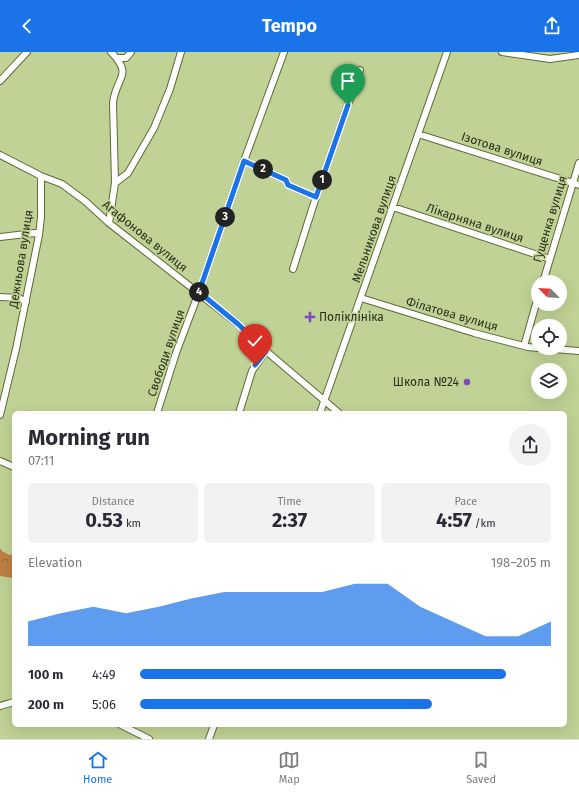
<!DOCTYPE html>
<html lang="en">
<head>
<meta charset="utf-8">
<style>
  body { margin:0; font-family:"Fira Sans",sans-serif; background:#f2f2f3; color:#2b2b33; height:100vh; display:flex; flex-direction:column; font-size:15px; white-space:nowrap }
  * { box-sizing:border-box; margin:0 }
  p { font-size:13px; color:#7c7c81 }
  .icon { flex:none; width:22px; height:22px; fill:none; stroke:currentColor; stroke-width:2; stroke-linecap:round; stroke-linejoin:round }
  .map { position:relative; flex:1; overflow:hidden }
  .panel { position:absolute; left:12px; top:359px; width:555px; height:316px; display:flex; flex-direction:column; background:#fff; border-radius:6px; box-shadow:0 4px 16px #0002 }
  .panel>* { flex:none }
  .needle { width:26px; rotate:295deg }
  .tools { position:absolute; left:531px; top:223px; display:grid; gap:8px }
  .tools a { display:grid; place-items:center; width:36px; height:36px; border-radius:50%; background:#fff; box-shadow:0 4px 16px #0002; font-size:20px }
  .pin { position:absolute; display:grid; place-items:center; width:34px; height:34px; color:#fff; margin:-41px -17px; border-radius:50% 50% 50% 0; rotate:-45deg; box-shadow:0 0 4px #0007 }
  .pin .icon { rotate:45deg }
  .km { position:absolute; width:20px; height:20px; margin:-10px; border-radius:50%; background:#222; color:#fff; font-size:11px; line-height:20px; text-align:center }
  .round { display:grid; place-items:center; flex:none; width:42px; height:42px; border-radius:21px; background:#f2f2f3 }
  .headline { display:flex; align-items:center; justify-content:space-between; height:68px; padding:0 16px }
  h1 { font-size:22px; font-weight:700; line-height:30px }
  .metrics { display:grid; grid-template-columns:repeat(3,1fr); gap:6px; height:68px; padding:4px 16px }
  .metrics div { display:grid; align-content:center; border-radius:6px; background:#f2f2f3; text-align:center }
  .metrics b { font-size:20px; font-weight:700 }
  .metrics small { font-size:11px; font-weight:400 }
  .metrics p { font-size:11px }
  .chart { height:112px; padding:8px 16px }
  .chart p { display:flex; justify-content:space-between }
  .chart svg { width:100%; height:72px; margin-top:4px; fill:#1a73e8; opacity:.7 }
  ul { padding:0 16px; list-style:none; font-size:13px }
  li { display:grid; grid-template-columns:64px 48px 1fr; align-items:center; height:30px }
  li i { height:10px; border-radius:5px; background:#1a73e8 }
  header { display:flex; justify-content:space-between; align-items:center; height:52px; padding:0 16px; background:#1a73e8; color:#fff; font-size:18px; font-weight:700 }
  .dock { display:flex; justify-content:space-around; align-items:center; height:56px; border-top:1px solid #e1e1e2; background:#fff; font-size:11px; color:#7c7c81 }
  .dock a { display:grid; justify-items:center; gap:2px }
  .dock .active { color:#1a73e8 }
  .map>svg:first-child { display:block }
  .forest { fill:url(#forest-crowns) }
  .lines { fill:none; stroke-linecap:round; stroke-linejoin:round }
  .minor-casing { stroke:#5c6b32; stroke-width:8 }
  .minor { stroke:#fff; stroke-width:6 }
  .route-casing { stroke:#fff; stroke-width:8 }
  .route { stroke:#1a73e8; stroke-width:5 }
  .poi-dot { fill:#8149c0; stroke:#c0d295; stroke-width:1.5 }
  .labels { text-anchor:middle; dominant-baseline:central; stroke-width:3; stroke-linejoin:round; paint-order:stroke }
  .street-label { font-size:12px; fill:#2b321a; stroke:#c0d295 }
  .poi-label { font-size:12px; fill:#2b321a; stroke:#c0d295; text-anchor:start }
</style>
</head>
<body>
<header><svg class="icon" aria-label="back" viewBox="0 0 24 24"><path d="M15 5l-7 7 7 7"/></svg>Tempo<svg class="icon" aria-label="share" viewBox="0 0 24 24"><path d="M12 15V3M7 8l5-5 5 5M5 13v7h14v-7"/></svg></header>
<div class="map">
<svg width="579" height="687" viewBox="0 0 579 687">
  <defs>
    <pattern id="forest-crowns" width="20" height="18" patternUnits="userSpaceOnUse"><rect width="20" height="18" fill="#be7f45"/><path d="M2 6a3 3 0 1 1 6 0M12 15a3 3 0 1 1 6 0" fill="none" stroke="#9b6939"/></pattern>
  </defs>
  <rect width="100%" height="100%" fill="#c0d295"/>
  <path class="forest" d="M0,496L2,499L9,503L14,502L13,526L0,524Z"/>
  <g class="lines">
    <defs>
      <path id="minor" d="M502,0L550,7L579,3
        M117,6H126L131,0
        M0,29L27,0
        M418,82L579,133
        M0,103L41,124L62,132L85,149L109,171L238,272L266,299L339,361
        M244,109L286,128L288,133L316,145
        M115,131L128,121L154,76L170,37L181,0
        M393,155L550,207
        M109,171L115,131L113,51C116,24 134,24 111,0
        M0,185L35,181L39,183
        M293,217L316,145L360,18
        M543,230L579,111
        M0,245L19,246L26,250
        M361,246L474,281L528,295L538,296
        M524,294L538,245
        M541,296L579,299
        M157,361L176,301L199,240L244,109L284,0
        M239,361L252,319L266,299
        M320,361L447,0
        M0,363L16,297L39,183L41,165V124
        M0,409L14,415
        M0,654L14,650
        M121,673L149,687
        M209,687L214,673"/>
    </defs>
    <use href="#minor" class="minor-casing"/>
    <use href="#minor" class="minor"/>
  </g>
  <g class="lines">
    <defs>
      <path id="route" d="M255,313L266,299L238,272L199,240L244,109L286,128L288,133L316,145L348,53"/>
    </defs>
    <use href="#route" class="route-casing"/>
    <use href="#route" class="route"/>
  </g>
  <g class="poi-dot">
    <path d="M308 259h4v4h4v4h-4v4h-4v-4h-4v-4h4z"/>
    <circle cx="467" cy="330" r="4"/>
  </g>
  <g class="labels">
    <g class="street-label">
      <text transform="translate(502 97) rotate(18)">Ізотова вулиця</text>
      <text transform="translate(550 167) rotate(-73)">Гущенка вулиця</text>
      <text transform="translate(475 171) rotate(18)">Лікарняна вулиця</text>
      <text transform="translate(374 177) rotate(-71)">Мельникова вулиця</text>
      <text transform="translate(145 184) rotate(39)">Агафонова вулиця</text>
      <text transform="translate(21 207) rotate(-81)">Дежньова вулиця</text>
      <text transform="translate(452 262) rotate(16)">Філатова вулиця</text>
      <text transform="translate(166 301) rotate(-71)">Свободи вулиця</text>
    </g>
    <g class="poi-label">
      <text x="319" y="265">Поліклініка</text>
      <text x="459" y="330" text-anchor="end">Школа №24</text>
    </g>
  </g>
</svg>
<div class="tools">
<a><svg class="needle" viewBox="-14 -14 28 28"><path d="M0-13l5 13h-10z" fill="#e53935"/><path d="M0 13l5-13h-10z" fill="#7c7c81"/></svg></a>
<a><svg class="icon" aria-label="locate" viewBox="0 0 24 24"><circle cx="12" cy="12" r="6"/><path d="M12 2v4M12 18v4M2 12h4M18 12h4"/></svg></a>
<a><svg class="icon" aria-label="layers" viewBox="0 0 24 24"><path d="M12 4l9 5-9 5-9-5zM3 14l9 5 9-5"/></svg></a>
</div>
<div class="pin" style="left:348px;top:53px;background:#1e9e55"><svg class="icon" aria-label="arrive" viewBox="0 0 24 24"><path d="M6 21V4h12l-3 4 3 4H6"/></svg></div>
<div class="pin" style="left:255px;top:313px;background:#d93025"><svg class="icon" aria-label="check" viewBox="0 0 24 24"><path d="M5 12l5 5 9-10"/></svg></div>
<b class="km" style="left:322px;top:128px">1</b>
<b class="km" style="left:263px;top:117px">2</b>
<b class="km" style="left:225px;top:165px">3</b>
<b class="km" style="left:199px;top:240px">4</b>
<section class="panel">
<div class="headline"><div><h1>Morning run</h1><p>07:11</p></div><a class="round"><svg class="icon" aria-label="share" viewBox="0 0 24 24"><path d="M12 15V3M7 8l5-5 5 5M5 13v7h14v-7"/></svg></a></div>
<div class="metrics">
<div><p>Distance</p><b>0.53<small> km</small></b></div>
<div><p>Time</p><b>2:37</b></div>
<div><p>Pace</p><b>4:57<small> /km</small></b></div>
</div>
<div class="chart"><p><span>Elevation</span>198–205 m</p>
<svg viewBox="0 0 160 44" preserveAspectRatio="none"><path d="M0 44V29L10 24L20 20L30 24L40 20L50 15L60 11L70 11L80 11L90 11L100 6L110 6L120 20L130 29L140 38L150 38L160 29V44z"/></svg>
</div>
<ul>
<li><b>100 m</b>4:49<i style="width:89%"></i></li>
<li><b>200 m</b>5:06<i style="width:71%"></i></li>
</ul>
</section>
</div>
<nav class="dock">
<a class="active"><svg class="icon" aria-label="home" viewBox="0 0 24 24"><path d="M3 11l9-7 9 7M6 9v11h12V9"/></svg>Home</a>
<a><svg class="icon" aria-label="map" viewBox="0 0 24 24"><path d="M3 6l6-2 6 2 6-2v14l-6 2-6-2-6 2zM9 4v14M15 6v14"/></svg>Map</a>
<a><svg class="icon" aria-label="saved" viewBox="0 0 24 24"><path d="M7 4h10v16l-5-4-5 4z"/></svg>Saved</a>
</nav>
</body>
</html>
